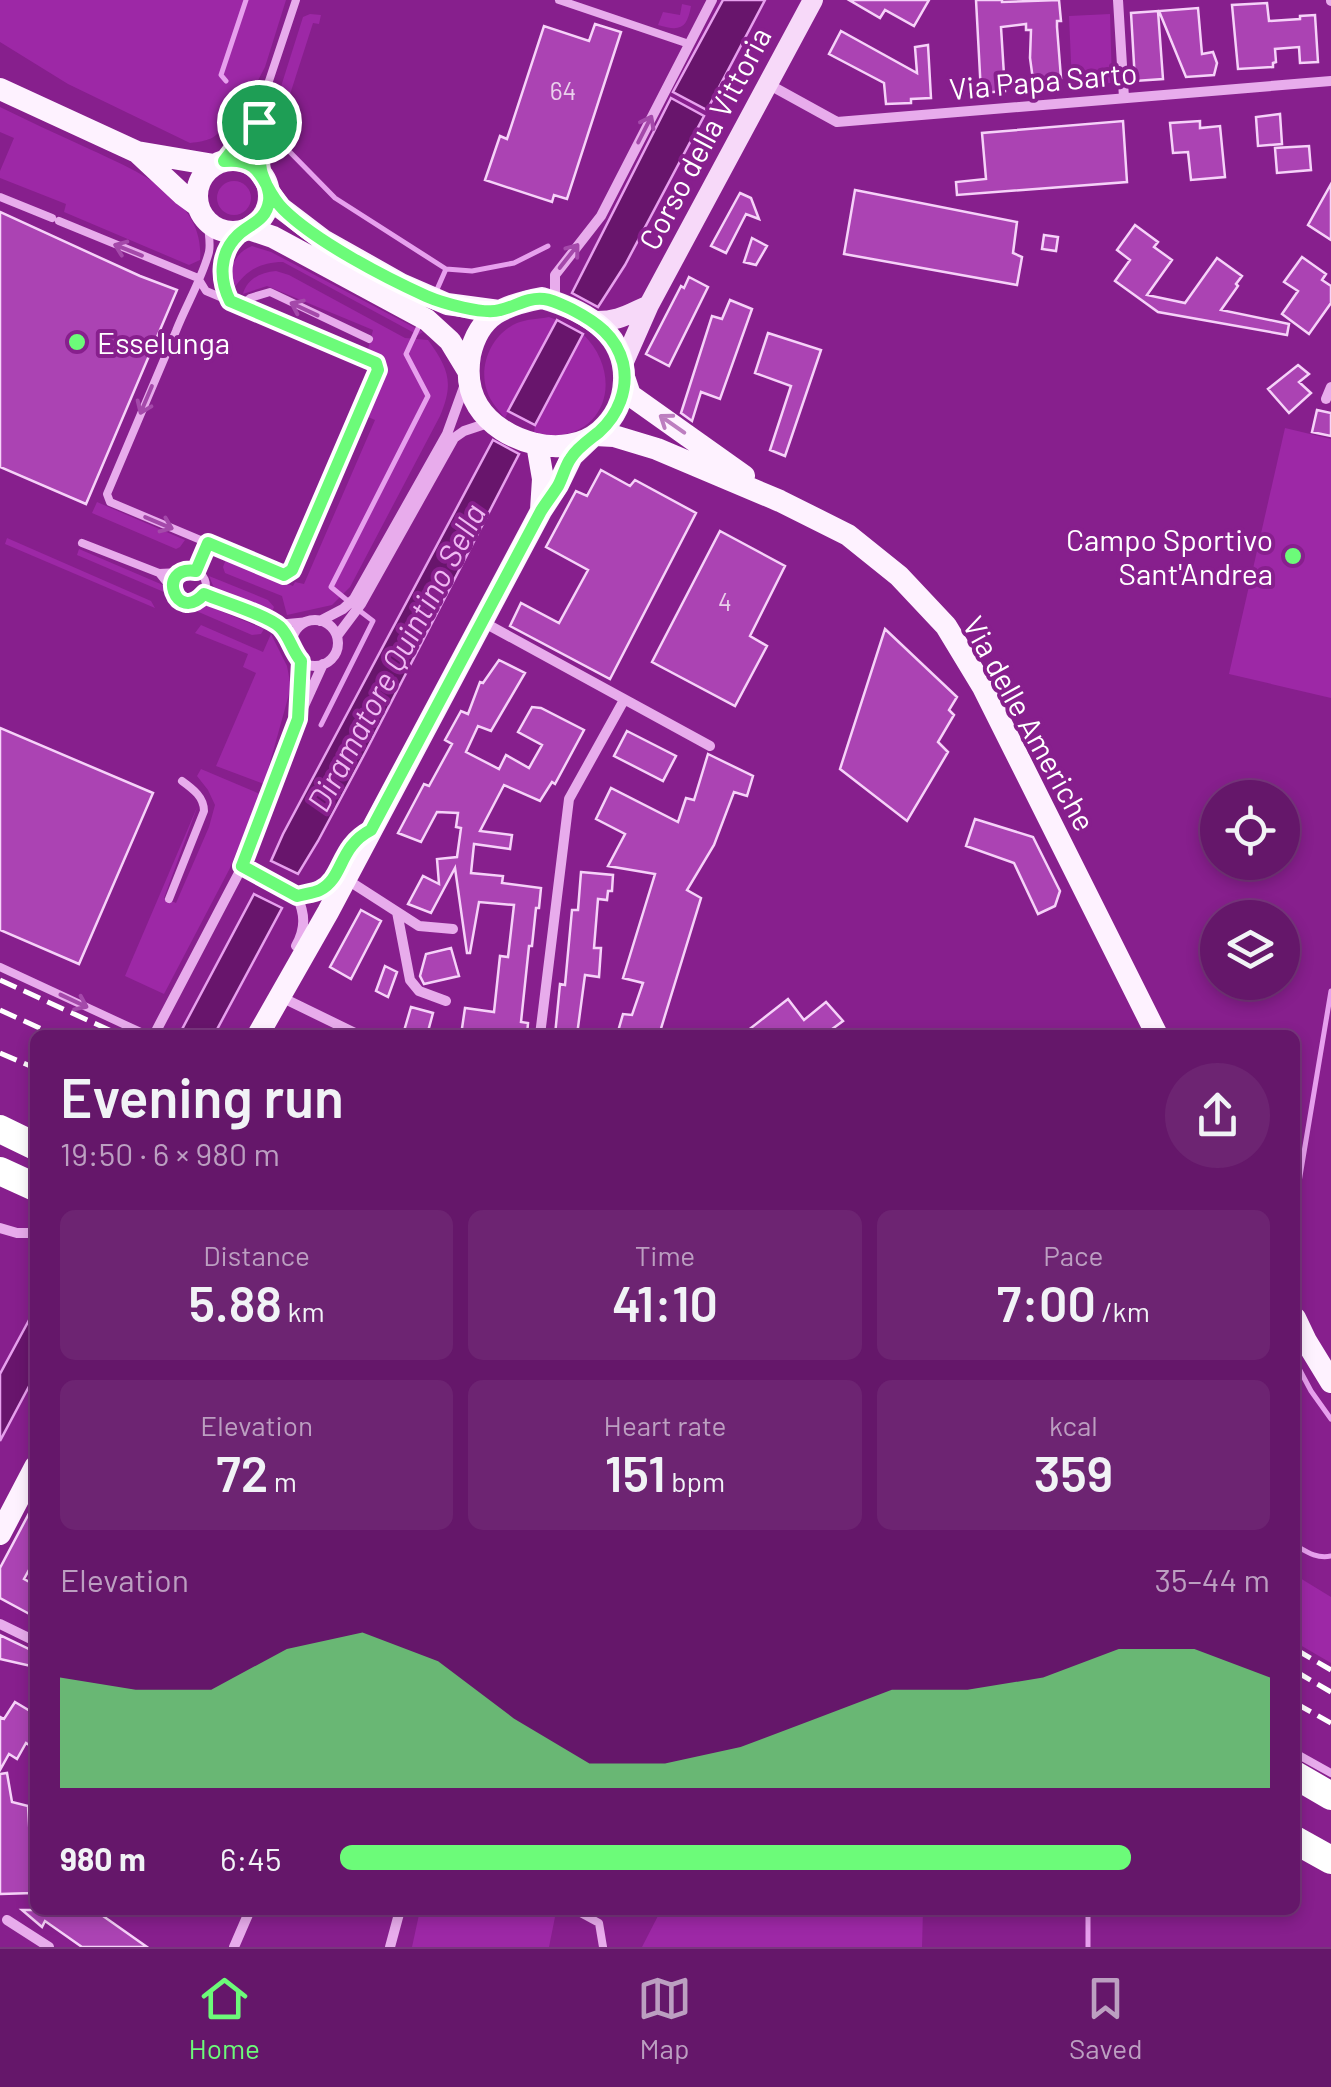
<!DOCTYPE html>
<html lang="en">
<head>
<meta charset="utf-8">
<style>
  body { margin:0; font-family:Barlow,sans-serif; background:#6d2472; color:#f1f3f6; height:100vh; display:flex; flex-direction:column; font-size:38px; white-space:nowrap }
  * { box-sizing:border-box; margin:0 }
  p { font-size:32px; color:#bc9fc1 }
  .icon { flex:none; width:55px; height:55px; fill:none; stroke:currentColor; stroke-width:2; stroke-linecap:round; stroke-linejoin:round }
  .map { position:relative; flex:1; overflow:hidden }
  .panel { position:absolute; left:30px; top:1030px; width:1270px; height:885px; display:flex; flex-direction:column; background:#65176a; border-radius:15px; box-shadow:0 5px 15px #0003,0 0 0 2px #79367e }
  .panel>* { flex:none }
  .fabs { position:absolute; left:1200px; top:780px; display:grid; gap:20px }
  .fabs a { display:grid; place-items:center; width:100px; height:100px; border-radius:50%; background:#65176a; box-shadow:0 5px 15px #0003,0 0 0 2px #79367e; font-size:50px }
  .pin { position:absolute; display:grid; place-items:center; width:85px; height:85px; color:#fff; margin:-42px; border:5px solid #fff; border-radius:50%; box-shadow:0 2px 10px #0007 }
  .round { display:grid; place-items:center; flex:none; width:105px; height:105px; border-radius:52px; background:#6d2472 }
  .headline { display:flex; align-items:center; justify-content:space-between; height:170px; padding:0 30px }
  h1 { font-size:55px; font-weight:600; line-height:75px }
  .figures { display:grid; grid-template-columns:repeat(3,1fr); gap:15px; height:170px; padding:10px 30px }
  .figures div { display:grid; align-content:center; border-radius:15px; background:#6d2472; text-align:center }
  .figures b { font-size:50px; font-weight:600 }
  .figures small { font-size:28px; font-weight:400 }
  .figures p { font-size:28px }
  .chart { height:280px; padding:20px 30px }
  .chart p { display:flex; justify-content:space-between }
  .chart svg { width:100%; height:180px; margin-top:10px; fill:#6cfb79; opacity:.7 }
  ul { padding:0 30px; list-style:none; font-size:32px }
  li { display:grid; grid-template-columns:160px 120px 1fr; align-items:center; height:75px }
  li i { height:25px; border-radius:12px; background:#6cfb79 }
  .dock { display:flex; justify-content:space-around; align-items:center; height:140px; border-top:2px solid #79367e; background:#65176a; font-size:28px; color:#bc9fc1 }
  .dock a { display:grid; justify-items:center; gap:5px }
  .dock .active { color:#6cfb79 }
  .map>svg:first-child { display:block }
  .green { fill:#9d28a6 }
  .water { fill:#68156c; stroke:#e7a0ee; stroke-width:2.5 }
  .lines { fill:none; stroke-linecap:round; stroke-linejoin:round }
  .stream { stroke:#e7a0ee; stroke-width:5 }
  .building { fill:#ab43b3; stroke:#f6d2f9; stroke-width:2.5 }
  .service { stroke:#e8acec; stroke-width:8 }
  .minor { stroke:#e8acec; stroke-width:10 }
  .secondary { stroke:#f7d9f9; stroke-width:20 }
  .primary { stroke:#fef2ff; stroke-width:22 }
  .motorway { stroke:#fff; stroke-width:28 }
  .rail { stroke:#fff; stroke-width:5; stroke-dasharray:18 8; stroke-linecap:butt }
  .oneway { stroke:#a449aa }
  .oneway2 { stroke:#bd7ec0 }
  .route-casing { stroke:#fff; stroke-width:20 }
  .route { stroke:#6cfb79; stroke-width:12 }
  .poi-dot { fill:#6cfb79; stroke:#871f8d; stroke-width:4 }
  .labels { text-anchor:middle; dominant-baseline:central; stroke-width:8; stroke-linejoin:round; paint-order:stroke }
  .number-label { font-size:25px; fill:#ead0ec }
  .street-label { font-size:30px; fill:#fff; stroke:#871f8d }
  .poi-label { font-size:30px; fill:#fff; stroke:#871f8d; text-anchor:start }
  .water-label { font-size:32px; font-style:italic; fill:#efb8f3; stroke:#871f8d }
</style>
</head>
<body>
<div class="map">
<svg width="1331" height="1947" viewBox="0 0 1331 1947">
  <rect width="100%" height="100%" fill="#871f8d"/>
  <path class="green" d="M0,0H286L265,67L242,111L236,109C213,128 229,139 190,143L68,84L0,42Z
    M682,4L691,6C687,28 681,32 658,25L663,12L680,15Z
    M310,14L321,15L319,24L313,23L283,116L294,121L281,124L272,115L303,17Z
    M1110,14L1112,83L1072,84L1069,16Z
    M0,107C28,121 57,134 85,147C132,169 206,197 200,260L189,265L64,212L66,204L0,178V171L14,138L0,132Z
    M217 198a17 17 0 1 1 34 0a17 17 0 1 1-34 0Z
    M252,246L271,252L423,332L418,335L283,262C260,262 245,271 233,290L227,281C231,266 236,252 252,246Z
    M276,271L289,275L405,338L428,340C449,369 454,383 440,416L350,587L332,605L287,615L282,596L225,573L223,567L226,559L293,586L295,582L304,584L375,420L366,416L386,370L381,356L368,349L373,330L267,286L243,294C247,279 261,272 276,271Z
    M549,317L557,320L505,418C498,410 490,401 487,391C478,365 492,334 517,323C527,319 539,319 549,317Z
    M583,334C629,380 601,449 534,433L535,425Z
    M1285,428L1331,439V698L1229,674Z
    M97,502L185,540L180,547L176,549L92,513Z
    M7,538L151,601L155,608L5,544Z
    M79,549L163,585L171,595L77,555Z
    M209,576L268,600L274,607L272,612L214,588Z
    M202,605H206L264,629L261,634L252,635L194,610Z
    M201,625L263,652L271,634L287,666L291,687L264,784L216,766L256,673L243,667L248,654L195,633Z
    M201,769L260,794L230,868L164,994L125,976L198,805L164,898L176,903L209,827L215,805L208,790L197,776Z
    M1295,1575L1331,1597V1663L1295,1642Z
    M420,1910H546L556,1912L549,1947H412Z
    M661,1910H923L922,1947H642Z"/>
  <path class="water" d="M723,0H765L707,110L673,92Z
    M671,98L704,116L625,265L598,307L572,293Z
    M557,320L583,334L535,425L508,411Z
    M493,440L519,454L366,751L318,841L298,874L271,861L283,834Z
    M254,894L282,908L214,1035H179Z
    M35,1309V1375L0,1441V1374Z"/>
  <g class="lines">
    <path class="stream" d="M226,81L221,75L246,0
      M284,146L335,198L446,269L472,271L514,263L548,246
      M435,294L446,269
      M348,601L331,587L428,396L406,354L419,326
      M321,725L373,621L356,608
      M1295,1206L1331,991
      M1295,1361L1311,1391L1331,1419
      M1295,1545C1307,1552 1317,1559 1331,1556
      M1088,1947V1910"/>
  </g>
  <path class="building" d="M849,0H929L914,26L885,10L880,18Z
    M976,0H1002V2L1059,0L1061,21H1057V27L1061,78L1033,80L1030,58L1031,30H1026V24L1001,27L1005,91L981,93Z
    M1267,3L1269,21L1300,19V16L1315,15L1318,62L1300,63L1299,47L1275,49L1276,62L1273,63V67L1238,69L1232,5Z
    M1198,8L1202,54L1213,52L1217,63L1214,75L1186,77L1159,11Z
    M1158,11L1163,79L1135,81L1131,13Z
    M595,24L621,32L567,199L554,195L552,202L485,180L500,136L507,139L544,26L589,41Z
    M841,31L917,73L915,47L928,45L931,98L911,99V103L886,104L884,83L829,54Z
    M1280,114L1282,144L1258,146L1256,117Z
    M1123,121L1127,182L957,195L956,182L986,179L982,133Z
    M1200,121V128L1220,126L1225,177L1191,180L1188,152L1173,153L1170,123Z
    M1309,146L1311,170L1277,173L1275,148Z
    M1331,184V240L1308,225Z
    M855,190L1017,222L1013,253L1022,257L1017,285L844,254Z
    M740,193L751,198L759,219L746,214L726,253L711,246Z
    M0,212L140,276L177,290L86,504L0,467Z
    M1135,225L1158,242L1154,247L1172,260L1147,295L1185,303L1217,258L1242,276L1236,284L1238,286L1221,310L1289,324L1287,335L1158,312L1115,281L1130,260L1117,250Z
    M1044,235L1058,237L1056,251L1042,249Z
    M752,238L767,246L756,265L744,262Z
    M1302,257L1326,274L1322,280L1331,286V303L1309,334L1282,314L1298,291L1284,282Z
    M689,277L708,287L669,366L646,354L681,286L684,288Z
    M730,300L752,309L720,399L701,392L692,421L681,413L712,316L722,319Z
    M768,333L821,350L785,456L770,450L791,386L755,373Z
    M1298,365L1309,374L1299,382L1311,393L1289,413L1268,389Z
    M1317,410L1331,413V436L1312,432Z
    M601,470L630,486L635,480L696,513L610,679L510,626L521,603L559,623L588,570L546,547L576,491L587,496Z
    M720,531L785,566L750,636L767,646L735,706L652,662Z
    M885,629L957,697L949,710L954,715L938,742L948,752L907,821L840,769Z
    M499,660L525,673L491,731L478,726L466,752L499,769L506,755L529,768L542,745L518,732L532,707L541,708L584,730L555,784L552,782L540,801L504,785L480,831L512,835L510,849L474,844L471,873L503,876L502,883L541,888L539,908H536L532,946H529L521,1022L528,1023L527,1035H461L465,1008L494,1012L500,956L508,957L514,905L479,902L470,953H467L455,868L431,913L408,904L423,876L439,884L437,859L457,857L461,828L456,827L458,813L437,812L421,842L398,833L424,784L429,786L452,744L445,740L461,711L468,714L480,682L483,683Z
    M0,728L153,793L79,964L0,930Z
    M627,731L676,756L663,781L614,756Z
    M708,754L753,776L747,796L734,792L714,845L687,890L701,898L659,1035H617L623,1014L632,1015L643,983L623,978L655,874L608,866L625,834L596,819L611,788L678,822L686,798L694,800Z
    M975,819L1033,837L1060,891L1055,906L1038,914L1014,863L966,846Z
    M581,872L613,875L612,891H608L607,900L598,899L594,948H601L599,977L585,975L577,1035H555L560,984L565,985L572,910H578Z
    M361,910L381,921L351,979L330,967Z
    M451,948L459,976L424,984L420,976L426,954Z
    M385,966L397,972L388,997L376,991Z
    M788,999L804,1020L826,1002L843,1021L824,1035H742Z
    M411,1007L433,1013L427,1035L404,1031Z
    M35,1502V1559L24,1579L35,1585V1617L0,1598V1568Z
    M0,1635L35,1652L31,1666L0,1659Z
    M15,1702L35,1714V1749L26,1743L17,1759L9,1754L0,1770V1717L4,1719Z
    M7,1773L12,1802L28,1806L33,1893L0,1894V1774Z
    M22,1910H107L103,1916L147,1947H82L45,1921L42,1927Z"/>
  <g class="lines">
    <path class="service" d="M559,0L689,44
      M257,118L259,122L261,173
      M224,161L257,117L296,0
      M0,197L52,218
      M59,221L198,278L206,291L376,363L377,370L301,550L292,570L284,575L110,502L107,494C130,440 153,385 176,331C186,305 202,279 209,252C211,243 208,231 208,222
      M230,301C216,274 221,254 242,231
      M240,306L250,298L270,292L369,339
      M82,543L159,573
      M172 586a17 17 0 1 1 34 0a17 17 0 1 1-34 0Z
      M196,571L208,543
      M171,588L159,573L180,572
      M204,594L277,624
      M292,642L277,624L309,621
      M169,899L204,811C204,797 193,789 182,781
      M0,967L147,1035
      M1295,1753L1331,1773
      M575,1910L599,1923L603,1947"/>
    <path class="minor" d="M1118,0L1124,98
      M1331,0V1
      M768,84L837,122L1331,81
      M555,301V275L601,216L712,0
      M1326,399L1331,387
      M292 643a23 23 0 1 1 46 0a23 23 0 1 1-46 0Z
      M320,621L343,609L354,599L447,434L464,387
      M483,622L710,746
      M337,636L361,604L454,438L464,431L491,422
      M298,713L301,661
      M242,867L297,896
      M346,879L419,926L453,929
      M397,912L410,980L419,991L446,1001
      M296,946C306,928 305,914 297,896C347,887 330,861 361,835
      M281,997L359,1035
      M154,1035L242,867L298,719L323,664
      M540,1035L569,799L624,700
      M0,1228L17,1233H35
      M0,1624L35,1641
      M7,1920L49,1947
      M234,1947L250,1910
      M390,1947L400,1910"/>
    <path class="secondary" d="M593,321C618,322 627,315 649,305
      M623,364L649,305L813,0"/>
    <path class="primary" d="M0,89L137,152L214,165
      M137,152L183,195L198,206
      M197 196a36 36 0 1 1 72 0a36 36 0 1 1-72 0Z
      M269,192L281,208L323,240L401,284L447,304L499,311
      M249,229L273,237L427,320L450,341L467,369
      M542,298C563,304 587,314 603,329C633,357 630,405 600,431C565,461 501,443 478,406C468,390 467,373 470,355C479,314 505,305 542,298Z
      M625,380L630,395L744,476
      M595,435L614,436L657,449L780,501L848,535L899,576L946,626L983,687L1157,1035
      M537,444L543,479L541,510
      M258,1035L328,912L541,511L558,485L572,456L592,437
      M1295,1318L1306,1341L1331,1382
      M0,1534L35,1467"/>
    <path class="motorway" d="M0,1129L35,1146
      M0,1171L35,1187
      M1295,1775L1331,1796
      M1295,1840L1331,1860"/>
    <path class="rail" d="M0,980L120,1035
      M0,1010L55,1035
      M0,1053L35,1068
      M1295,1649L1331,1670
      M1295,1671L1331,1692
      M1295,1703L1331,1723"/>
  </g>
  <defs><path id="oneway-shaft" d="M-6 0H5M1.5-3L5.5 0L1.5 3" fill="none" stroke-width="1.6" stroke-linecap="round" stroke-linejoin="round" transform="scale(2.5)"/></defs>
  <g class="oneway">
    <use href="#oneway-shaft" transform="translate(645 129) rotate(-63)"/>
    <use href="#oneway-shaft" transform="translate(128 250) rotate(-158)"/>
    <use href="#oneway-shaft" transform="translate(569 256) rotate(-52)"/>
    <use href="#oneway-shaft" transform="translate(304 309) rotate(-155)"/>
    <use href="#oneway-shaft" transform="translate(146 400) rotate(113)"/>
    <use href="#oneway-shaft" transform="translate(159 523) rotate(23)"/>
    <use href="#oneway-shaft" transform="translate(74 1001) rotate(25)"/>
  </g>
  <use class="oneway2" href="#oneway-shaft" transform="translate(672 424) rotate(-145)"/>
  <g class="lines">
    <defs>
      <path id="route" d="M259,122C260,137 258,155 261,170C263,181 271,188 269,201C266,221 251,223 238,235C219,253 219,279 230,301L376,363L378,370L292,570L284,575L208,543L196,571C155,565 176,625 204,594C223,602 267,615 280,627C290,637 292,651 301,661L298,719L242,866L297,896C304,894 314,893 320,890C344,878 338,847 371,830L541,511C546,503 553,494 558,486C563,477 565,466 571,458C577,448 589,440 599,432C618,415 629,389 623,363C616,336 596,322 573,310C564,306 554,300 544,299C527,297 515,307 500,310C484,315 442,303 426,296C384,277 315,241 283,209C260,186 266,157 224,161L257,118L259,122"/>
    </defs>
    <use href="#route" class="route-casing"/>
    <use href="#route" class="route"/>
  </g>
  <g class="poi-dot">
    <circle cx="77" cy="342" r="10"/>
    <circle cx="1293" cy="556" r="10"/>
  </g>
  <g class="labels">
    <g class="number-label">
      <text x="563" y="90">64</text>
      <text x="725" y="601">4</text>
    </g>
    <g class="street-label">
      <text transform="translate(1043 80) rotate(-5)">Via Papa Sarto</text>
      <text transform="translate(704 138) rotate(-62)">Corso della Vittoria</text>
      <text transform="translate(1030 723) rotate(61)">Via delle Americhe</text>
    </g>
    <g class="poi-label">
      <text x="97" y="342">Esselunga</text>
      <text x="1273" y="539" text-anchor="end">Campo Sportivo<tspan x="1273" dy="34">Sant'Andrea</tspan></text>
    </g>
    <g class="water-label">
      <text transform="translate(395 657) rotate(-62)">Diramatore Quintino Sella</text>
    </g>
  </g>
</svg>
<div class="fabs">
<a><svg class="icon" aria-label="locate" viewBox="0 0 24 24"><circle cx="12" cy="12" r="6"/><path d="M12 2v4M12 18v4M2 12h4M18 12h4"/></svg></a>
<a><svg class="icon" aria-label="layers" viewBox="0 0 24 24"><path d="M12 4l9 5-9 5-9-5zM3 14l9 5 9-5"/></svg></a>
</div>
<div class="pin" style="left:259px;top:122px;background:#1e9e55"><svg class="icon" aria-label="arrive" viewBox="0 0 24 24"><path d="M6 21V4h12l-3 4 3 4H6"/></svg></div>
<section class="panel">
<div class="headline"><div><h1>Evening run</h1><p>19:50 · 6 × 980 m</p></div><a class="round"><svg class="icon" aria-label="share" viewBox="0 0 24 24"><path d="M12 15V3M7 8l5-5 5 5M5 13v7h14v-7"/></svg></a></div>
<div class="figures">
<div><p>Distance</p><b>5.88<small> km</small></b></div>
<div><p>Time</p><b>41:10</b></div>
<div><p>Pace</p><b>7:00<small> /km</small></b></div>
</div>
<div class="figures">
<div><p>Elevation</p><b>72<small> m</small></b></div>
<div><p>Heart rate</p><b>151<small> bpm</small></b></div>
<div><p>kcal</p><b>359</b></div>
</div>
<div class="chart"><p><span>Elevation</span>35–44 m</p>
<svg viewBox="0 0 160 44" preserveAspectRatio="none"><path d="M0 44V17L10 20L20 20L30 10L40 6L50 13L60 27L70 38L80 38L90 34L100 27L110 20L120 20L130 17L140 10L150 10L160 17V44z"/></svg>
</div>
<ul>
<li><b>980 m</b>6:45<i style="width:85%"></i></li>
</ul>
</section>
</div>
<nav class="dock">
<a class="active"><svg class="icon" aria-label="home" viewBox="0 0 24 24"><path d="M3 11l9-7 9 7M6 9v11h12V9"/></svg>Home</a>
<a><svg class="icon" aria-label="map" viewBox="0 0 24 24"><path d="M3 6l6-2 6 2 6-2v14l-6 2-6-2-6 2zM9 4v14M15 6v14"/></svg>Map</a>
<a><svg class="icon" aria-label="saved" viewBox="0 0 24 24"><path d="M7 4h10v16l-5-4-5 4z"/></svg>Saved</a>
</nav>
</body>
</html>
